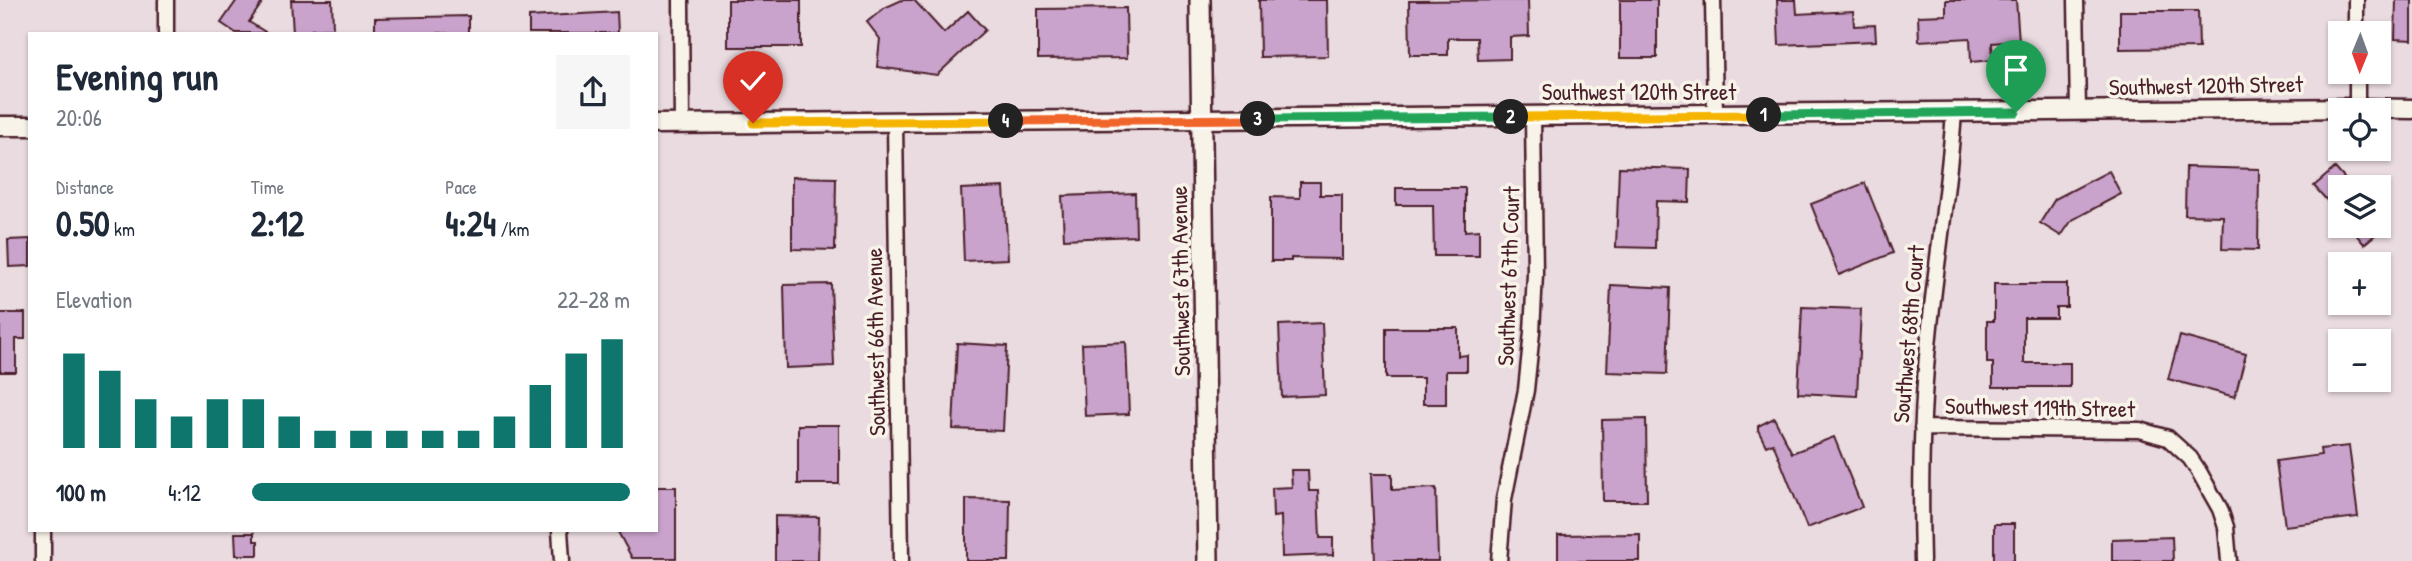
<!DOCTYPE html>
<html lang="en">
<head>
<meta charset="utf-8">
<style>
  body { margin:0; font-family:"Patrick Hand",sans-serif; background:#f6f6f7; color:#1f2937; height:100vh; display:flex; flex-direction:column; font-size:26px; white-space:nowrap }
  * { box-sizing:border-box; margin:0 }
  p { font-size:23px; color:#747a83 }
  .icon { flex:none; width:38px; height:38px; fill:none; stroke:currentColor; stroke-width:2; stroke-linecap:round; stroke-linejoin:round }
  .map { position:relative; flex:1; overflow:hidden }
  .sheet { position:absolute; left:28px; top:32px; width:630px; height:500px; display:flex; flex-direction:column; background:#fff; border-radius:0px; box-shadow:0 2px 5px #0004 }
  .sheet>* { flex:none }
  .needle { width:46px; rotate:181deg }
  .controls { position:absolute; left:2328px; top:21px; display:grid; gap:14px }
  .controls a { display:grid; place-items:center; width:63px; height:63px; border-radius:0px; background:#fff; box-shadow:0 2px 5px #0004; font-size:35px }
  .pin { position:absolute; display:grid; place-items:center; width:60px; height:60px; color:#fff; margin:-72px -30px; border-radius:50% 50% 50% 0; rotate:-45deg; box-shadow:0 0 7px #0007 }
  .pin .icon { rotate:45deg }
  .km { position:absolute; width:35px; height:35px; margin:-18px; border-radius:50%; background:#222; color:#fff; font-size:19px; line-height:35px; text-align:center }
  .round { display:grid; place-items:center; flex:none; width:74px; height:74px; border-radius:0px; background:#f6f6f7 }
  .headline { display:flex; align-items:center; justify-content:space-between; height:119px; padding:0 28px }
  h1 { font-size:38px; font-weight:700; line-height:52px }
  .metrics { display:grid; grid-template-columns:repeat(3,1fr); gap:10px; height:119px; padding:7px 28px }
  .metrics div { display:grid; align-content:center }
  .metrics b { font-size:35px; font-weight:700 }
  .metrics small { font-size:19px; font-weight:400 }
  .metrics p { font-size:19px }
  .chart { height:196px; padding:14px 28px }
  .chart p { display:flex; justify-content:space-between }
  .chart svg { width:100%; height:126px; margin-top:7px; stroke:#0f766e; stroke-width:6 }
  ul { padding:0 28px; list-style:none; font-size:23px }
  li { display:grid; grid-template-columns:112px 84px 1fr; align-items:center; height:52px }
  li i { height:18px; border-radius:9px; background:#0f766e }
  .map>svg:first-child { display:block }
  .building { fill:#c9a3cb; stroke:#4a1f2b; stroke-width:2 }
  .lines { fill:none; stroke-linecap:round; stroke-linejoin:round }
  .minor-casing { stroke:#4a1f2b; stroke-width:19 }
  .tertiary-casing { stroke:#4a1f2b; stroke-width:23 }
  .secondary-casing { stroke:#4a1f2b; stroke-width:24 }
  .minor { stroke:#f7f3e8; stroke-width:14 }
  .tertiary { stroke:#f7f3e8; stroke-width:18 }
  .secondary { stroke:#f7f3e8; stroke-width:19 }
  .split-1-casing { stroke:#fff; stroke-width:14 }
  .split-2-casing { stroke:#fff; stroke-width:14 }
  .split-3-casing { stroke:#fff; stroke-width:14 }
  .split-4-casing { stroke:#fff; stroke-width:14 }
  .split-5-casing { stroke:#fff; stroke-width:14 }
  .split-1 { stroke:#22a559; stroke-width:9 }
  .split-2 { stroke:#f5b400; stroke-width:9 }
  .split-3 { stroke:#22a559; stroke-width:9 }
  .split-4 { stroke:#f0652b; stroke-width:9 }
  .split-5 { stroke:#f5b400; stroke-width:9 }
  .labels { text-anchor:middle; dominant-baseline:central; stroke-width:7; stroke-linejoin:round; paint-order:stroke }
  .street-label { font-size:23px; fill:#4a1f2b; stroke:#f7f3e8 }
</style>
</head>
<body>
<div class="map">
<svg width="2412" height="561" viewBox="0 0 2412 561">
  <rect width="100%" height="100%" fill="#e9dbdf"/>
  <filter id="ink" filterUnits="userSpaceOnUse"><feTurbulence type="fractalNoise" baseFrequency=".0143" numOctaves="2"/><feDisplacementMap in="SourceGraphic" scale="14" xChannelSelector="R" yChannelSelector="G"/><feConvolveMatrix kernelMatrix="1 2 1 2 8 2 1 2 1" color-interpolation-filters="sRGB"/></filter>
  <g filter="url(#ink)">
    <path class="building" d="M237,0H264L249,22L267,33H236L221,23Z
      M291,0H332L333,29L311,30V33H293Z
      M728,0H801V47H728Z
      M902,0H914L944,33L968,11L985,30L937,75L877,67L880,39L867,22L884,8Z
      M1259,0H1327L1328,56L1260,57Z
      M1528,0L1529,36L1510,37V59L1478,60L1477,38H1448V55H1410L1409,1Z
      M1620,0H1657V58H1620Z
      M1777,0H1796L1797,14L1853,11L1854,26L1875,25L1876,41L1779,45Z
      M1946,0H2016L2019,41L1992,43L1993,60L1971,62L1970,38L1919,41L1918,16L1946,15Z
      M2396,0H2412V40L2395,39Z
      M1126,8L1127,58L1038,59V9Z
      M2120,11H2198L2199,48L2120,49Z
      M617,12L618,33H529V17Z
      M469,16V33H375V18Z
      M1619,167L1690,169L1689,202L1656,201L1655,248L1616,247Z
      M2186,167L2259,169L2258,250L2222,249L2223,216L2185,215Z
      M2335,168L2352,187H2340V215L2314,186Z
      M2109,171L2121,194L2072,220L2061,236L2040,223L2055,199Z
      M792,177L836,178L835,250L792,249Z
      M1300,182H1320V195H1342V259L1291,258V261H1271V197L1300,198Z
      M1865,183L1893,253L1839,275L1811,204Z
      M1004,187L1008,259L964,261L961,189Z
      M1396,188H1465V231L1479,230V256H1434L1433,205H1396Z
      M1135,193L1136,236L1064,239L1062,196Z
      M2349,226H2386L2364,244Z
      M30,239V266L9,267L8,240Z
      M831,284L834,366L786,368L784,285Z
      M1994,284H2067V307H2056V318H2024V363H2070V387H1993V363H1987V321H1994Z
      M1611,285L1670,288L1667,374L1607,372Z
      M1802,307L1861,309L1857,396L1798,393Z
      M0,313H25V339H16V372H0Z
      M1322,323L1325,395L1282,397L1279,325Z
      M1386,328H1458V356L1467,355V371H1446V404H1423V378H1386Z
      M2180,336L2246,354L2235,397L2168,379Z
      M1126,342L1129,414L1085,416L1082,344Z
      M957,343L1007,346L1003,431L953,429Z
      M1774,418L1792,453L1834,437L1862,507L1807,528L1773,443L1766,446L1758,430V426Z
      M1646,419L1647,501H1603L1602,420Z
      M798,425H839V484H798Z
      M2349,446L2358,517L2285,526L2276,461L2321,455L2320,449Z
      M1291,470H1308L1309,491H1318L1320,538H1333V555L1282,557L1281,516L1273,517L1272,488L1292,487Z
      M1371,474H1392V490L1436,488L1438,561H1375Z
      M656,487H676V558H632L617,530H656Z
      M966,499L1010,500L1009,561H966Z
      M775,516L819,517L818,561H775Z
      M1994,524H2014V561H1994Z
      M235,533H254V541H258V555H236Z
      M1640,534V561H1558V535Z
      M2172,537L2173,561H2112V539Z"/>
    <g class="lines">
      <defs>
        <path id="minor" d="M166,0V33
          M681,0L682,124
          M1713,0L1715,115
          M2076,0L2078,111
          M2356,0V33
          M2357,72V108
          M895,122L901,561
          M1922,428L2140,430L2168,438L2190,458L2198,470L2220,509L2226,527L2229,561
          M560,530L562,561
          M43,561V530
          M1499,561L1504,499L1526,390L1532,332L1535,274L1533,116
          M1922,561C1920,486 1921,411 1929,336C1936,262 1949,187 1954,112"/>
        <path id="tertiary" d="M656,124L2357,108L2412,109
          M0,126H30"/>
        <path id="secondary" d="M1200,0L1208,561"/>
      </defs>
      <use href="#minor" class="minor-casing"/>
      <use href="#tertiary" class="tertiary-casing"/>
      <use href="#secondary" class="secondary-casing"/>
      <use href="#minor" class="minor"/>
      <use href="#tertiary" class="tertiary"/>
      <use href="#secondary" class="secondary"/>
    </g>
  </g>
  <g class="lines" filter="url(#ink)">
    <defs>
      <path id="split-1" d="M1764,115L2016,112"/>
      <path id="split-2" d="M1511,117L1764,115"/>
      <path id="split-3" d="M1258,119L1511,117"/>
      <path id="split-4" d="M1006,121L1258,119"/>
      <path id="split-5" d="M753,123L1006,121"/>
    </defs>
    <use href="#split-1" class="split-1-casing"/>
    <use href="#split-2" class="split-2-casing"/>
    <use href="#split-3" class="split-3-casing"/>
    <use href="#split-4" class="split-4-casing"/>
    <use href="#split-5" class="split-5-casing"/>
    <use href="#split-1" class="split-1"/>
    <use href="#split-2" class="split-2"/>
    <use href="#split-3" class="split-3"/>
    <use href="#split-4" class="split-4"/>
    <use href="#split-5" class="split-5"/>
  </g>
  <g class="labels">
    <g class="street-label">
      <text transform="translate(2206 85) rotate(-1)">Southwest 120th Street</text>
      <text x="1639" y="91">Southwest 120th Street</text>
      <text transform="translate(1508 276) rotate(-88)">Southwest 67th Court</text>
      <text transform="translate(1180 281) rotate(-91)">Southwest 67th Avenue</text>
      <text transform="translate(1908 334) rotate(-85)">Southwest 68th Court</text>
      <text transform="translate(875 342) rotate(-91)">Southwest 66th Avenue</text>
      <text transform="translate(2040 407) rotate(1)">Southwest 119th Street</text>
    </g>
  </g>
</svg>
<div class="controls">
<a><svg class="needle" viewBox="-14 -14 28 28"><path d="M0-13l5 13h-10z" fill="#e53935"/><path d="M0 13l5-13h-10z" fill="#747a83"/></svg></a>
<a><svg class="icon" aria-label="locate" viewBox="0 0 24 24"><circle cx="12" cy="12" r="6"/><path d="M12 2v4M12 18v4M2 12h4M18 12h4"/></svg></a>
<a><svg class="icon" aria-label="layers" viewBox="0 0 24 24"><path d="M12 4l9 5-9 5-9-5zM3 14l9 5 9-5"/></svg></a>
<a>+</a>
<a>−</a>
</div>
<div class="pin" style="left:2016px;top:112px;background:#1e9e55"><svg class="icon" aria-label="arrive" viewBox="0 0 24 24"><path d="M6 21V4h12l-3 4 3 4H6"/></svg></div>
<div class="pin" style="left:753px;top:123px;background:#d93025"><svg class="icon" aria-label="check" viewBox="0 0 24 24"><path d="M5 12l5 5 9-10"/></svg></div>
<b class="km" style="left:1764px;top:115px">1</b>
<b class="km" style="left:1511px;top:117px">2</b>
<b class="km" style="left:1258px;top:119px">3</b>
<b class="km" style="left:1006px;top:121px">4</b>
<section class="sheet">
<div class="headline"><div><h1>Evening run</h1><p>20:06</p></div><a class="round"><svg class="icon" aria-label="share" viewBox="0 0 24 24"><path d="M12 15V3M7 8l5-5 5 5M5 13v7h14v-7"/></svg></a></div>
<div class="metrics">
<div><p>Distance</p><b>0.50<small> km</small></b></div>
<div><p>Time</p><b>2:12</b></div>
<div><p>Pace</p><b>4:24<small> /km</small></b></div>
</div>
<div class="chart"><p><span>Elevation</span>22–28 m</p>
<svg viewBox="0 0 160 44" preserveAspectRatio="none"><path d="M5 44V11M15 44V17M25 44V27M35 44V33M45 44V27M55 44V27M65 44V33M75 44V38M85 44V38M95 44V38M105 44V38M115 44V38M125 44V33M135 44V22M145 44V11M155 44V6"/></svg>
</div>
<ul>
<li><b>100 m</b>4:12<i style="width:100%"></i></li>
</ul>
</section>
</div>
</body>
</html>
